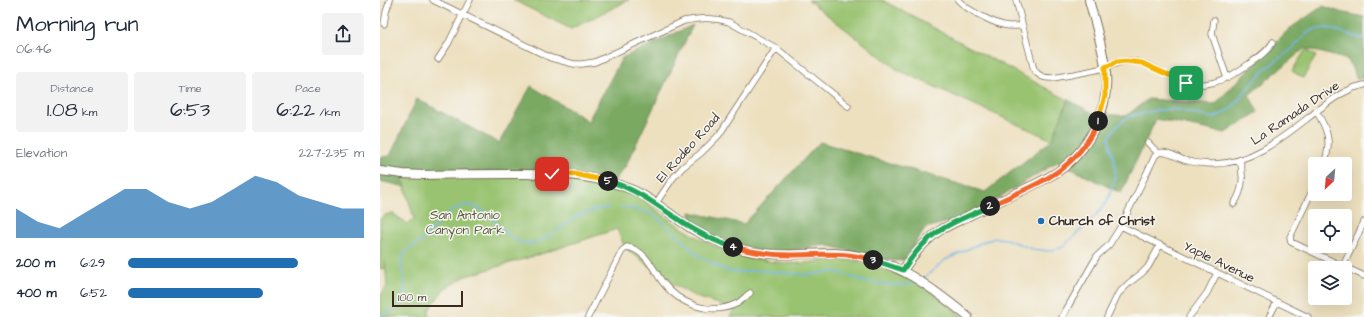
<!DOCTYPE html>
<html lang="en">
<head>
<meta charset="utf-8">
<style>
  body { margin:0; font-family:"Architects Daughter",sans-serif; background:#f2f2f3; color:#1f2937; height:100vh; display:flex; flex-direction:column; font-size:15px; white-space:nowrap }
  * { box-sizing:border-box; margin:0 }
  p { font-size:13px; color:#747a83 }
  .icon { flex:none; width:22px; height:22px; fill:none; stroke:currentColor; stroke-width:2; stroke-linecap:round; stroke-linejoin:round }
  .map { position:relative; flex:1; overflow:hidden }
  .details { display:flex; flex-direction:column; background:#fff; width:380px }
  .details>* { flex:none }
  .needle { width:26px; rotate:206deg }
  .controls { position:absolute; left:928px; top:157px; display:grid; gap:8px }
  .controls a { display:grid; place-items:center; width:44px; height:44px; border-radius:4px; background:#fff; box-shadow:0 4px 16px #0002; font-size:20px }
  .scale { position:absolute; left:12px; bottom:10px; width:71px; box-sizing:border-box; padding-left:4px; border:2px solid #3b2a1e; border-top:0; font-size:11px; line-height:14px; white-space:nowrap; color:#3b2a1e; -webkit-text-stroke:3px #f6f6f2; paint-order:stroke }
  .pin { position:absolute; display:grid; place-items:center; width:34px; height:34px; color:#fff; margin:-17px; border-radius:8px; box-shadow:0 2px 6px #0006 }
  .km { position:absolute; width:20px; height:20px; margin:-10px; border-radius:50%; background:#222; color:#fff; font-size:11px; line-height:20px; text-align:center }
  .round { display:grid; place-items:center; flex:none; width:42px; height:42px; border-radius:4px; background:#f2f2f3 }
  .headline { display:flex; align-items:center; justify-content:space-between; height:68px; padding:0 16px }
  h1 { font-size:22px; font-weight:600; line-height:30px }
  .metrics { display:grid; grid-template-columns:repeat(3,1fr); gap:6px; height:68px; padding:4px 16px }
  .metrics div { display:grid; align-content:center; border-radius:4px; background:#f2f2f3; text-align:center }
  .metrics b { font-size:20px; font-weight:600 }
  .metrics small { font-size:11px; font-weight:400 }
  .metrics p { font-size:11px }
  .chart { height:112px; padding:8px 16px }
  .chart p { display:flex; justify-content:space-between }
  .chart svg { width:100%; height:72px; margin-top:4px; fill:#1f6fb2; opacity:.7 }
  ul { padding:0 16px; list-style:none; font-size:13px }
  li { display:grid; grid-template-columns:64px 48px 1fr; align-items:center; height:30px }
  li i { height:10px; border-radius:5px; background:#1f6fb2 }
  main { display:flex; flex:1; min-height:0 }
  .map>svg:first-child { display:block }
  .green { fill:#99c36f; stroke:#6a7646 }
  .forest { fill:#7aa962; stroke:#5a6a40 }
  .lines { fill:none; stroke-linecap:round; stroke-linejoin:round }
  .stream { stroke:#76b7eb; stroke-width:1.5 }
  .street-casing { stroke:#796a56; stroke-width:7 }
  .secondary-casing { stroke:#796a56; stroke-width:10 }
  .street { stroke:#fff; stroke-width:5.5 }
  .secondary { stroke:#fff; stroke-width:8 }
  .split-1-casing { stroke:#fff; stroke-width:8 }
  .split-2-casing { stroke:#fff; stroke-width:8 }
  .split-3-casing { stroke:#fff; stroke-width:8 }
  .split-4-casing { stroke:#fff; stroke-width:8 }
  .split-5-casing { stroke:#fff; stroke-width:8 }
  .split-6-casing { stroke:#fff; stroke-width:8 }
  .split-1 { stroke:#f5b400; stroke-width:5 }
  .split-2 { stroke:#f0652b; stroke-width:5 }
  .split-3 { stroke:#22a559; stroke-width:5 }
  .split-4 { stroke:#f0652b; stroke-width:5 }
  .split-5 { stroke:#22a559; stroke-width:5 }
  .split-6 { stroke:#f5b400; stroke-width:5 }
  .poi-dot { fill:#1f6fb2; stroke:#f6f6f2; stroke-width:1.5 }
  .labels { text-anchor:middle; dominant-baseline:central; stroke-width:3; stroke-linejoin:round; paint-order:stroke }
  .street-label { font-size:13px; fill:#3b2a1e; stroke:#f6f6f2 }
  .park-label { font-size:13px; fill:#575836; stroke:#f6f6f2 }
  .poi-label { font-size:13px; font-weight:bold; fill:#3b2a1e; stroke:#f6f6f2; text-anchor:start }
</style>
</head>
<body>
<main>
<section class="details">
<div class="headline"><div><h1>Morning run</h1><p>06:46</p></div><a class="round"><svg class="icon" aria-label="share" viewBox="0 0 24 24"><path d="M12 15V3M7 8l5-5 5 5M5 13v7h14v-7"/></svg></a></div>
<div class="metrics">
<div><p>Distance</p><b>1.08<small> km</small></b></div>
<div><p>Time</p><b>6:53</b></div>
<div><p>Pace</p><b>6:22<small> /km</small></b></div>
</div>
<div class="chart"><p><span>Elevation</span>227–235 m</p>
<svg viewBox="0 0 160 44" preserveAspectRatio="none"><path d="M0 44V26L10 34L20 38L30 30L40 22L50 14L60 14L70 22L80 26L90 22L100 14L110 6L120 10L130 18L140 22L150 26L160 26V44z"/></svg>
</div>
<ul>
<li><b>200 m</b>6:29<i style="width:72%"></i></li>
<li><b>400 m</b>6:52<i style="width:57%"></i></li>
</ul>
</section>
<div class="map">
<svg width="984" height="317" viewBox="0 0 984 317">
  <rect width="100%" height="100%" fill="#f6f6f2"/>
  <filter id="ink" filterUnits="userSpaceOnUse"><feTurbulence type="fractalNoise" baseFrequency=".025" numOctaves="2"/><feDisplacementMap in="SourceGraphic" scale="8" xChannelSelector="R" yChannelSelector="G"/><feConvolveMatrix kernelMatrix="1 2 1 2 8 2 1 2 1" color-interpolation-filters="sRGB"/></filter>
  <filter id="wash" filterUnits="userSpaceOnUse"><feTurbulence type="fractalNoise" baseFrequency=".012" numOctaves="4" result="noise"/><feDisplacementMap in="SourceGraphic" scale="16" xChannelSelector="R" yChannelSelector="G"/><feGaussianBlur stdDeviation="0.9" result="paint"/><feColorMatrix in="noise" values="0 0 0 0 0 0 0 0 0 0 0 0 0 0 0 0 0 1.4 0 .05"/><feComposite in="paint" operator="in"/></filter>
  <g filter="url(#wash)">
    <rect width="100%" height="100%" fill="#ede0bf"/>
    <path class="green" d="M133,0H249L191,29Z
      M428,0H502L688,100L672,140L518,70Z
      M926,49L936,56L923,78L912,71Z
      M172,170L190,172L254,189C264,202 273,207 286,217C321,241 347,256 389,261C400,263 412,264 423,263C431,263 439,260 447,260C459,259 489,259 496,270L498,268L537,281L583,317H350L354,309L316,297L293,284L245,248L237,229L164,253L86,276L64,289L49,310V317H0V296L7,286L5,260V268L0,269V219L3,216L12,213L28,224L34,218L20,171Z"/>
    <path class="forest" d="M943,6L960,12L984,17V78L977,79L968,60L925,48L869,95L878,112L845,133L776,119L741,193L677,162L587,217L545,228L524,260L514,261L445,245L385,254L313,229L310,212L364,224L440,142L605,192L672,140L688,100L713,113L746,116L768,99L835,104L909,29Z
      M313,25L245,167L234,181L190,172L172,170L94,172L20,171L26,187L0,181V157L10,156L37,99L119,143L151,86L208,121L242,58Z"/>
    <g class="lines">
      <path class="stream" d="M241,208L255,209L272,214L284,223L319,256L345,270L354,272H364L374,270L427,275L447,272H458L485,282L515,285L529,284L535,282
        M543,279L565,260L605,241L616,238L626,239L652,249L669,251L683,247L714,217L726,203L731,191L735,177V164L730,147L729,138L734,129L747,117L778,110L795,109L823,116L834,118L851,109L866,90L888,67L912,49L926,34L935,29L948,28L984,39
        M0,317C16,310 29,296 24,277C22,269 19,261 24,254C29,246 41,243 48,235C54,228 60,219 68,213C108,183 119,249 153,243C161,242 166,238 172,234C189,221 206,208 229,208"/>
    </g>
  </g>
  <g filter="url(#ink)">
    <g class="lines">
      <defs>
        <path id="street" d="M53,0L171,58L194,64H202L215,62L304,21C320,18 333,17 349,22L396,48L468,106
          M578,0C587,10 616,25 629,26C633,26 638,26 642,26
          M636,0L654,70C660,77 664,78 673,78C690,75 707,72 724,68C732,66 738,61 747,61C761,60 772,67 784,73C814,90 836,87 863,68C873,61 887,53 893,42
          M834,20L832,34L847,78
          M4,24L6,12L10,0
          M58,59L68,44L90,0
          M936,111C948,130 952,142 944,164
          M768,143L778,153
          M778,153C786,150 796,157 804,160C814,163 824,164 834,164C884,163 921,119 961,94L973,88L984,85
          M935,185L910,237L911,242L984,276
          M276,203L293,178L303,167L321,153L339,135L396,48
          M854,204C863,190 864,177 860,160
          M741,226L928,317
          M963,266L984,222
          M208,317L242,251L247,247C265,250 272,267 281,280C298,304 330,317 358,303C362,300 366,296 370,293
          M682,317L717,256L729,245L741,226L775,156L778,153
          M727,317L738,294L749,283L762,273L768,267L780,245
          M809,317L827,293L837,273
          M889,317L897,302"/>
        <path id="secondary" d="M0,171L23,174L44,175C73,174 102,174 131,174C175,174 213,173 253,190C276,200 293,218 314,230C330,239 347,246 364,250C394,258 425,253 455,253C509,255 548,284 588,317
          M523,270C534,253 546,240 562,229C588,216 613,204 639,192C654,184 671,178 684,167C711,146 729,108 726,74C724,51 715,23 709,0"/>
      </defs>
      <use href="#street" class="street-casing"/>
      <use href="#secondary" class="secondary-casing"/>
      <use href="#street" class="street"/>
      <use href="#secondary" class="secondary"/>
    </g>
  </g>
  <g class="lines" filter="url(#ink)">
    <defs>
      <path id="split-1" d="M718,121L725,96V67L737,62L746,61L762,63L806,83"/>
      <path id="split-2" d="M610,206C657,183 696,173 718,121"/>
      <path id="split-3" d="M493,260L523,270C531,258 540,246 551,237C568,223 591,215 610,206"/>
      <path id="split-4" d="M353,247C372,252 390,255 410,255C439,255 466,251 493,260"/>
      <path id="split-5" d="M228,181C261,190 285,212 313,229C325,236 339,243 353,247"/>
      <path id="split-6" d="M172,174H194L228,181"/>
    </defs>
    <use href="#split-1" class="split-1-casing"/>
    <use href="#split-2" class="split-2-casing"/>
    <use href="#split-3" class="split-3-casing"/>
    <use href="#split-4" class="split-4-casing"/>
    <use href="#split-5" class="split-5-casing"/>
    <use href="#split-6" class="split-6-casing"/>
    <use href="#split-1" class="split-1"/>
    <use href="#split-2" class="split-2"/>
    <use href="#split-3" class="split-3"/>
    <use href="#split-4" class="split-4"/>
    <use href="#split-5" class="split-5"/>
    <use href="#split-6" class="split-6"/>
  </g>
  <circle class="poi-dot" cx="661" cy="221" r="4"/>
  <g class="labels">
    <g class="street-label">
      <text transform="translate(915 113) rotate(-34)">La Ramada Drive</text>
      <text transform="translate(308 148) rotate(-48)">El Rodeo Road</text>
      <text transform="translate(839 262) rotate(26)">Yaple Avenue</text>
    </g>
    <g class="park-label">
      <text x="85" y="215">San Antonio<tspan x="85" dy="15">Canyon Park</tspan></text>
    </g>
    <g class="poi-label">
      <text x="669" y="221">Church of Christ</text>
    </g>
  </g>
</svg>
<div class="controls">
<a><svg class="needle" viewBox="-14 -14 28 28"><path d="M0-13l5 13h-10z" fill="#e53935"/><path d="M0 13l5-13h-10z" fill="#747a83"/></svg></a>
<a><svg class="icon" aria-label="locate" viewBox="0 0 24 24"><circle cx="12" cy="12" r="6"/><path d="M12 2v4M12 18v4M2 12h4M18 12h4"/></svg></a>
<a><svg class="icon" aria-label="layers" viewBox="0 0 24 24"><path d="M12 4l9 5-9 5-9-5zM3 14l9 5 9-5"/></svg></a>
</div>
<div class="scale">100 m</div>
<div class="pin" style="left:806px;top:83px;background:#1e9e55"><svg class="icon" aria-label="arrive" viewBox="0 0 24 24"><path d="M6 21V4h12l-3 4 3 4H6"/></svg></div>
<div class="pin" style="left:172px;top:174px;background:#d93025"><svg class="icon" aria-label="check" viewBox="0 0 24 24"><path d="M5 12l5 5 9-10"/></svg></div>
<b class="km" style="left:718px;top:121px">1</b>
<b class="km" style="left:610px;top:206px">2</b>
<b class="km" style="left:493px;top:260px">3</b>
<b class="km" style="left:353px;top:247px">4</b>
<b class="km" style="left:228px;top:181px">5</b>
</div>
</main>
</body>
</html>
